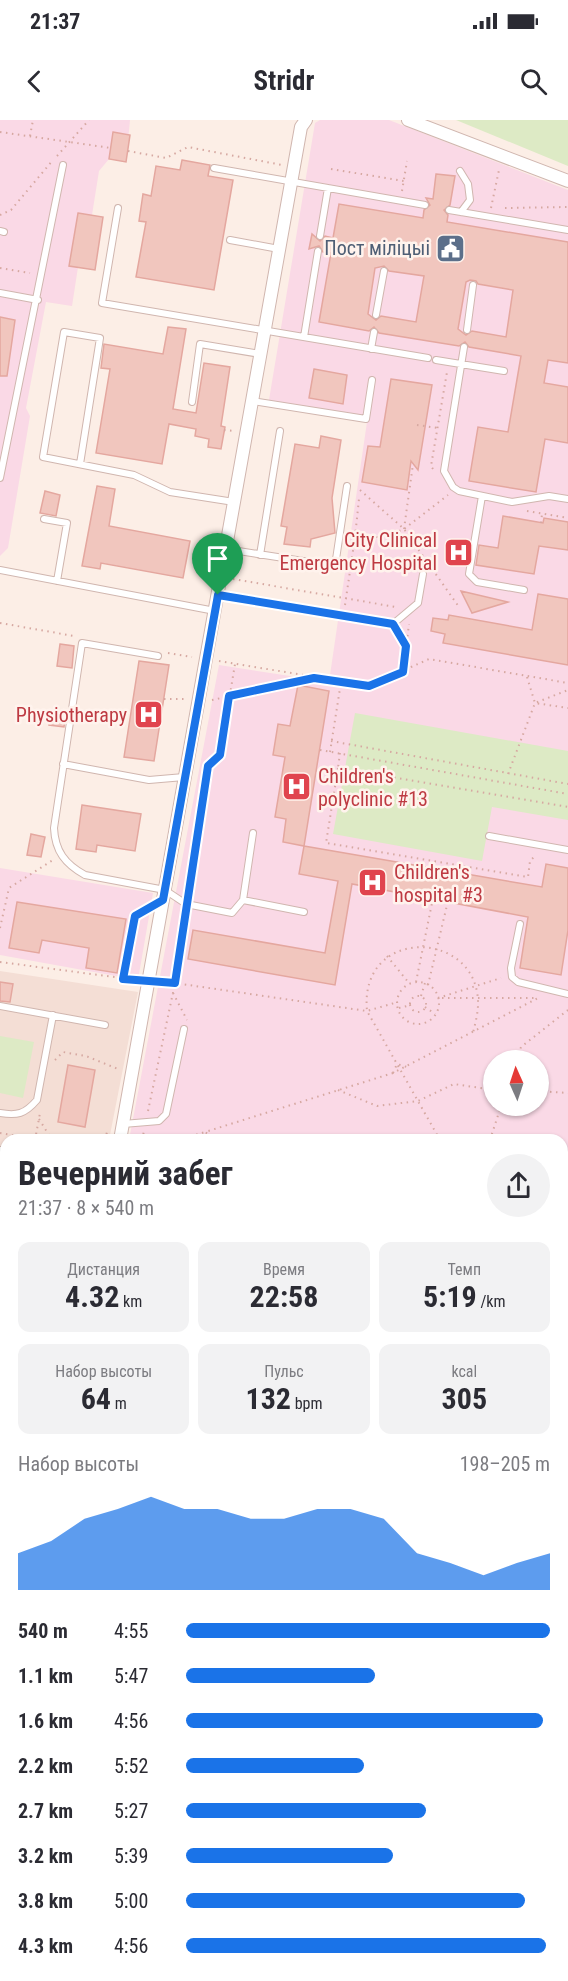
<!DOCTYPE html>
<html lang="ru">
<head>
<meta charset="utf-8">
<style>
  body { margin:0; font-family:"Roboto Condensed",sans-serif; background:#f2f2f3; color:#2b2b33; height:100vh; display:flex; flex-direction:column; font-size:22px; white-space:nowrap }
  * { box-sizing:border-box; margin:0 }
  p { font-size:20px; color:#7c7c81 }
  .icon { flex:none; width:33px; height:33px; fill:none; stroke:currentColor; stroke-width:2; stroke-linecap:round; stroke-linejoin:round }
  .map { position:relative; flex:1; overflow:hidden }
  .details { position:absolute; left:0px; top:1014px; width:568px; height:848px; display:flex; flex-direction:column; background:#fff; border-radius:18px 18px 0 0; box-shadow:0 2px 4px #0004 }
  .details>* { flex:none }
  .needle { width:39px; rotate:357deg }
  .tools { position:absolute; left:483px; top:930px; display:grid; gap:12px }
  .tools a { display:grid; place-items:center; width:66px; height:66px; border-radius:50%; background:#fff; box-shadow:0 2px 4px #0004; font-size:30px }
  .pin { position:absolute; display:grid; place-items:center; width:51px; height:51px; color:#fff; margin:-62px -26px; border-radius:50% 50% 50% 0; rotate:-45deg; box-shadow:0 0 6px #0007 }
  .pin .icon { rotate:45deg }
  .round { display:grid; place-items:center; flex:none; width:63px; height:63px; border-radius:32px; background:#f2f2f3 }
  .headline { display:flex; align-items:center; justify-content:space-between; height:102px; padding:0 18px }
  h1 { font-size:33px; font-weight:700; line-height:45px }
  .metrics { display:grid; grid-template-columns:repeat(3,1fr); gap:9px; height:102px; padding:6px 18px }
  .metrics div { display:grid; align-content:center; border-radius:12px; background:#f2f2f3; text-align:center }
  .metrics b { font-size:30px; font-weight:700 }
  .metrics small { font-size:16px; font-weight:400 }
  .metrics p { font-size:16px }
  .chart { height:168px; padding:12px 18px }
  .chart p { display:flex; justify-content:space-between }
  .chart svg { width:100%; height:108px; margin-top:6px; fill:#1a73e8; opacity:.7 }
  ul { padding:0 18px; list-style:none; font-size:20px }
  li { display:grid; grid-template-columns:96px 72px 1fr; align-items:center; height:45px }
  li i { height:15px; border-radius:8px; background:#1a73e8 }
  .status { display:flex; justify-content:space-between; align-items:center; height:42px; padding:0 30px; background:#fff; direction:ltr }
  .status svg { height:16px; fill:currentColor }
  header { display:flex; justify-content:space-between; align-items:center; height:78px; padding:0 18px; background:#fff; font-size:27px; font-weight:700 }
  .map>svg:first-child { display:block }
  .residential { fill:#f4ded5 }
  .education { fill:#ebe3f9 }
  .medical { fill:#fad9e6; fill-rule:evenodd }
  .green { fill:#ddeac5 }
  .building { fill:#f1c6be; stroke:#e4a79f; stroke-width:1.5; fill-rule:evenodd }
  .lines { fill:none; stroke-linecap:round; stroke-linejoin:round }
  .service-casing { stroke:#d0b6af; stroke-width:8 }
  .minor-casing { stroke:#d0b6af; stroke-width:14 }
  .primary-casing { stroke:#d8cecd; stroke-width:22 }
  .path { stroke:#d6a8a1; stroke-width:2; stroke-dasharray:1.5 4.5; stroke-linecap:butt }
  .service { stroke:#fff; stroke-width:6 }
  .minor { stroke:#fff; stroke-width:12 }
  .primary { stroke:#fac1a0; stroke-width:20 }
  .route-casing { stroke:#fff; stroke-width:12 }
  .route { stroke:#1a73e8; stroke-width:8 }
  .labels { text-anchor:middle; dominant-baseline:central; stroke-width:5; stroke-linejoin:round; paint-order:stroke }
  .service-label { font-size:20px; fill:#4e5e75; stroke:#fff3ed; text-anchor:end }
  .health-label { font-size:20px; fill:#be3a42; stroke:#fff3ed; text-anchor:end }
</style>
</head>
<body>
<div class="status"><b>21:37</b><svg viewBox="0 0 49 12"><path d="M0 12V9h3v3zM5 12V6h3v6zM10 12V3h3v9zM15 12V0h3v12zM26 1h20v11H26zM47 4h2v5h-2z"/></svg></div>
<header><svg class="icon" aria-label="back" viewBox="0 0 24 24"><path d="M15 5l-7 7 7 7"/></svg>Stridr<svg class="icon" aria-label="search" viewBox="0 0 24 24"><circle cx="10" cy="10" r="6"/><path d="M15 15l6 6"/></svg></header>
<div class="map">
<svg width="568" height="1861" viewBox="0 0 568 1861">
  <rect width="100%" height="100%" fill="#fceee6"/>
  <path class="residential" d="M0,851L138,872L109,1020H6V1856H527L526,1861H0Z
    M562,1145L568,1146V1521L562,1520Z"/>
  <path class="education" d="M0,1430L6,1431V1801L0,1803Z
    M0,1831H6V1856H158L157,1861H0Z"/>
  <path class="medical" d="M0,0H130L126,42L109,39L99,51L92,95L78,147L72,186L46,182L26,288L30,296L8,428L0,436Z
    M320,0H389L568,70V1121L563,1120L562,1020H129L219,545L329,562L367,302L268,286L315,3ZM494,940H538V986H494Z
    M0,748L153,773L138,860L0,835Z"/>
  <path class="green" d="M456,0H568V46Z
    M355,593L568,631V700L492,687L482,741L333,714Z
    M0,916L34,922L23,978L0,973Z
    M563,1284L568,1285V1388L564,1410Z
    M0,1510L6,1511V1651L0,1650Z"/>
  <path class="building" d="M113,12L130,15L126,42L109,39Z
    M182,40L210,45L208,56L233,60L214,170L136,157L146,102L139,101L143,74L151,76L156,46L180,50Z
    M436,54L455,56L450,85L444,90L448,95L447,102L568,122V243L548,240L544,263L568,267V323L545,319L536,372L469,361L478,307L508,312L521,236L469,227L465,222L459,226L379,213L374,207L369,211L319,202L331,133L323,132L319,126L309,129L312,114L320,121L325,116L333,118L339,84L423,98L424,90L430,85L426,78L433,79ZM384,146L389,151L424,156L416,202L381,196L376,200L368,194L375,148ZM470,160L476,161L478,164L513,170L506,217L472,211L466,215L458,209L466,162Z
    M78,93L103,97L95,150L69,146Z
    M0,197L15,200L7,256H0Z
    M168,207L186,209L173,289L196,293L204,243L230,247L221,306L225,307L221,329L208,327L209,319L195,316L196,309L169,304L162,344L96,333L110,249L101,248L104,224L163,234Z
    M314,249L347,255L343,284L309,278Z
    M391,259L432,265L418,350L411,341L407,370L362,362L368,326L380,327Z
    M321,316L341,320L332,378L335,413L311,419L310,427L284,424L287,407L281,406L295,324L319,328Z
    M97,366L115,369L109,406L190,421L183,458L101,443L100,449L82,446Z
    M45,371L60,375L56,396L40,393Z
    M503,396L543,403L544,398L568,402V430L539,426L534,454L476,445L479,425L498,428Z
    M454,425L468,427L466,443L456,441L457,437L452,436Z
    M461,471L508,482L472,493Z
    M538,474L568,479V545L443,523L445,514L431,511L433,498L448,500L449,495L532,510Z
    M60,524L74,526L72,548L57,546Z
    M139,541L169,545L154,641L124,637Z
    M298,565L329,571L304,726L283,722L286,699L275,697L285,637L273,635L278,604L290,606Z
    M51,591L66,593L64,607L49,605Z
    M82,685L141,694L135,731L97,725L96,732L76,729Z
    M31,714L45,717L41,737L27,735Z
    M304,726L542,767L546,744L568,748V810L561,855L520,848L528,797L352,764L335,865L188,839L193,810L325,833L338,761L299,754Z
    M17,782L126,799L117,853L86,848L89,828L42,820L39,833L9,828Z
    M0,862L13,864L10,882L0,881Z
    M68,945L95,950L85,1007L58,1002Z"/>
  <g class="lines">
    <defs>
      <path id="service" d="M214,48L425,85
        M460,51L468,64L470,80L461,92
        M118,88L102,183L428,238
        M449,90L568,110
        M0,111L4,112
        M320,116L328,68
        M230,120L279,129
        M0,173L38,180
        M376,195L384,151
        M467,210L473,165
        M304,217L318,131
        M464,227L444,351L453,367L459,371L512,382L549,376L568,379
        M371,229L374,212
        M436,240L504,251
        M252,281L366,299L372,260
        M192,282L200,224L260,234
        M80,344L100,218L64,212L43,337L134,355L170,372L234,382
        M0,358L63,45
        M482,376L469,454L477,462L524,470
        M44,399L67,403L57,461
        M226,429L335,446L347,366
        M260,435L280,311
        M0,450L215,491
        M218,475L393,504L418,483L423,454
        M158,536L82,523L54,708C55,731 65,744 85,755L165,770L186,784L232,793L243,780L304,792
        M63,644L149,660L184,657
        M489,716L568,730
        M243,780L253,713
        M520,804L511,848L512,857L518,862L568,874
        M0,886L105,905
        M0,993C17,996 25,994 37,980L53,895
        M123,1004L159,1001L166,994L184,909
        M38,1856V1861
        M328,1861H352"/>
      <path id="minor" d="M408,0L568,61
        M120,1020L301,7L306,0
        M0,1033L6,1034
        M562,1135L568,1136"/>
      <path id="primary" d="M562,1703L568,1668
        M534,1861L535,1856"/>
    </defs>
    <use href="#service" class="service-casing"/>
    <use href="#minor" class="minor-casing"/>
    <use href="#primary" class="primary-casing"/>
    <path class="path" d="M0,12L111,28
      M30,16L33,0
      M128,31L166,38L188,27L282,45
      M57,36L89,0
      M331,49L404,61
      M402,71L407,41
      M491,88L499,50
      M505,88L568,87
      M0,95L11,90L53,40
      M0,148L30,153
      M417,305L438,308
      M224,310L234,311
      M433,349L431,346L447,252
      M360,370L404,409L459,487
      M527,391L568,398
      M541,403L542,394
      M404,409L413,344
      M355,417L359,379
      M233,459L396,487
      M345,485L355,417H385L404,409L448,375
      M0,503L74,516
      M398,513L406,526
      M168,533L192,537
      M219,541L369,566L429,539L568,563
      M403,552L409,504
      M527,557L535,583L568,588
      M164,579H185
      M212,580L311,558
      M331,621L568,664
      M320,630L568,674
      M330,632L341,562
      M340,633L338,648L568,687
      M338,648L326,723L528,757L530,741L536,735
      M508,654L535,583L568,570
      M188,772L208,646L220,635L235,544
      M0,808L9,768L53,740
      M387,836L409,863
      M0,842L137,860
      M123,859L134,796L147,789
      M161,861L367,891L398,882
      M416,862L433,778
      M397 883a21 21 0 1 1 42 0a21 21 0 1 1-42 0Z
      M428,865L448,781
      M173,873L187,900
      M421,876L425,863
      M410 884a8 8 0 1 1 16 0a8 8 0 1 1-16 0Z
      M438,878L501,858
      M442,878H536
      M425,887L435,894
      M399,888L411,885
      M55,940L63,932L86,936L118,949
      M517,940L521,927L568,890
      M393,953L397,944L407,947
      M338,970L377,986L418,981L454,964L494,970
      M538,971L568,973
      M148,991L175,863L185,793
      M39,999L52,1020
      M0,1013L35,1019
      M35,1020L40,993
      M105,1020L107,1012
      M142,1020L144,1011
      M179,1020L205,1012
      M217,1020L205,1012L393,953L538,878
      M440,1020L367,891C359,810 466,809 477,872C480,887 476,900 473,913
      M490,1020L501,986
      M0,1050L6,1051
      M0,1103L6,1104
      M562,1152L568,1153
      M562,1248H568
      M562,1278L568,1279
      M562,1415H568
      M0,1419L6,1420
      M0,1813L6,1812
      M565,1818L568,1801
      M171,1861L172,1856
      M425,1861V1856
      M464,1861L469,1856
      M500,1861L504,1856"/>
    <use href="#service" class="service"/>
    <use href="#minor" class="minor"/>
    <use href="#primary" class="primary"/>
  </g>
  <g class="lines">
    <defs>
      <path id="route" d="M218,475L393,504L406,526L403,552L369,566L314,558L229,576L220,635L208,646L175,863L123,859L135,796L163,780Z"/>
    </defs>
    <use href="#route" class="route-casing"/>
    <use href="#route" class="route"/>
  </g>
  <defs>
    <symbol id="civic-square" viewBox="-11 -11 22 22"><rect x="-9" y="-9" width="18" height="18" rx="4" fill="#5c6f8a" stroke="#fff3ed"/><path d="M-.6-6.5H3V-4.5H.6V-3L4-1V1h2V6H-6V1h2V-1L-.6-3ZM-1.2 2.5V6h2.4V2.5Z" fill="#fff"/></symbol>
    <symbol id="hospital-square" viewBox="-11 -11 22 22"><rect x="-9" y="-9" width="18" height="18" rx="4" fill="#e0444e" stroke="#fff3ed"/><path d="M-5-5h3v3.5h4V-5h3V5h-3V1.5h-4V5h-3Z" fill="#fff"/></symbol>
  </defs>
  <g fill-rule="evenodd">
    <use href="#civic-square" x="434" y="112" width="33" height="33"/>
    <use href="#hospital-square" x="442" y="416" width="33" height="33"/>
    <use href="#hospital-square" x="132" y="578" width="33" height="33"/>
    <use href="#hospital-square" x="280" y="650" width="33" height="33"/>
    <use href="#hospital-square" x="356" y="746" width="33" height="33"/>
  </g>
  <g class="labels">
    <g class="service-label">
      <text x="430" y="128">Пост міліцыі</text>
    </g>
    <g class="health-label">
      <text x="437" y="420">City Clinical<tspan x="437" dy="23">Emergency Hospital</tspan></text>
      <text x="127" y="595">Physiotherapy</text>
      <text x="318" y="656" text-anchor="start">Children's<tspan x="318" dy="23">polyclinic #13</tspan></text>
      <text x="394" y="752" text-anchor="start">Children's<tspan x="394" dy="23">hospital #3</tspan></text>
    </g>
  </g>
</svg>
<div class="tools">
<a><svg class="needle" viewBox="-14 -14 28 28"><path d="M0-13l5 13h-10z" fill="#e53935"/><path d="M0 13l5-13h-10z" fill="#7c7c81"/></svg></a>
</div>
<div class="pin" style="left:218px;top:475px;background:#1e9e55"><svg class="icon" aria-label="arrive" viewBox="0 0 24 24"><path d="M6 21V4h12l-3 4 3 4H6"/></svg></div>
<section class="details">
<div class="headline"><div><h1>Вечерний забег</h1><p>21:37 · 8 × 540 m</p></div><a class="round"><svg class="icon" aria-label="share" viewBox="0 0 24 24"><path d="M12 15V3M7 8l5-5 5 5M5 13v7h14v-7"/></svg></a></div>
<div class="metrics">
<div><p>Дистанция</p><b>4.32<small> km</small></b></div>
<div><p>Время</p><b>22:58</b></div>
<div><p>Темп</p><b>5:19<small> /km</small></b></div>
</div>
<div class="metrics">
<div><p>Набор высоты</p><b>64<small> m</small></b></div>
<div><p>Пульс</p><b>132<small> bpm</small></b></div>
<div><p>kcal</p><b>305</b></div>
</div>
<div class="chart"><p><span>Набор высоты</span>198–205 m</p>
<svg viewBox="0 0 160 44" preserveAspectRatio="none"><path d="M0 44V29L10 24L20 15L30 11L40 6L50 11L60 11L70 15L80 15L90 11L100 11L110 15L120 29L130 33L140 38L150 33L160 29V44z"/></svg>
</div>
<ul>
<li><b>540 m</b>4:55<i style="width:100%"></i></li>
<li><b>1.1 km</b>5:47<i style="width:52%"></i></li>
<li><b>1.6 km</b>4:56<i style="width:98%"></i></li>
<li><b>2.2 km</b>5:52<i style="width:49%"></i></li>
<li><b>2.7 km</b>5:27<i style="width:66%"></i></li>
<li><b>3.2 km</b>5:39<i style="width:57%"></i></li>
<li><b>3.8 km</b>5:00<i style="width:93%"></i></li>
<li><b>4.3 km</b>4:56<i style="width:99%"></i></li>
</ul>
</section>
</div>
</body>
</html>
